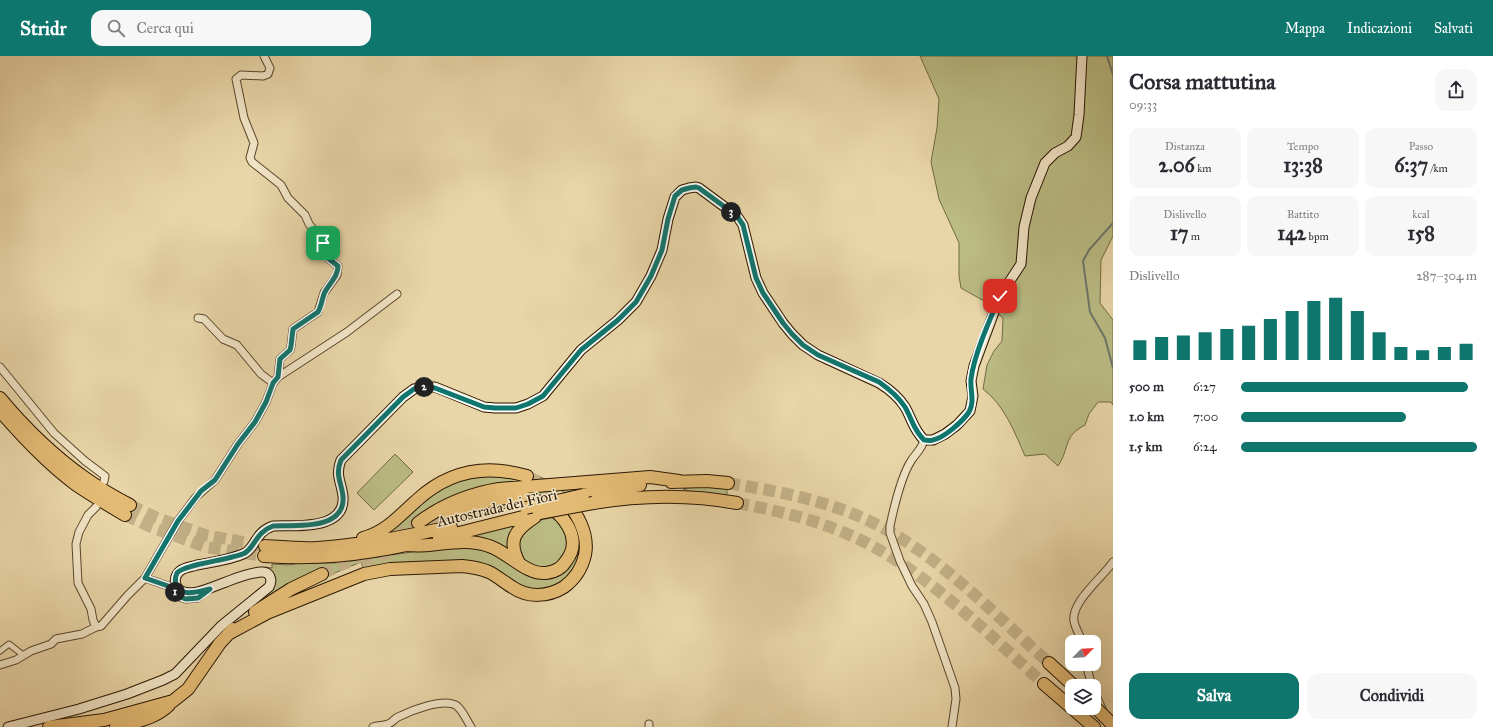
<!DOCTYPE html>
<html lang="it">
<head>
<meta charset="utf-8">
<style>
  body { margin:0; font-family:"IM FELL Great Primer",serif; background:#f7f7f7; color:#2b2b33; height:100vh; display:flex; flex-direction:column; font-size:15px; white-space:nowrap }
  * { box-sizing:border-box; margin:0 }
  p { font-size:13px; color:#7c7c81 }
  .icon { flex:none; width:22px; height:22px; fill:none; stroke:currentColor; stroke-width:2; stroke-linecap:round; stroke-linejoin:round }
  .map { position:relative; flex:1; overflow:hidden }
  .details { display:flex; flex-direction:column; background:#fff; width:380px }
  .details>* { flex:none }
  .needle { width:26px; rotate:66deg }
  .controls { position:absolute; left:1065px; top:579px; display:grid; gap:8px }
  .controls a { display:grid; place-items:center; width:36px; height:36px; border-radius:8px; background:#fff; box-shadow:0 4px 16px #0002; font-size:20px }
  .pin { position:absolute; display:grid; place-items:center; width:34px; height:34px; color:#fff; margin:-17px; border-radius:8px; box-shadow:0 2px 6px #0006 }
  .km { position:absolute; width:20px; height:20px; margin:-10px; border-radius:50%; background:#222; color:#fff; font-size:11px; line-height:20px; text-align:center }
  .round { display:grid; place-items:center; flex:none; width:42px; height:42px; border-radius:12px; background:#f7f7f7 }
  .headline { display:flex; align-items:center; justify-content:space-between; height:68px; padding:0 16px }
  h1 { font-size:22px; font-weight:800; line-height:30px }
  .stats { display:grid; grid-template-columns:repeat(3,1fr); gap:6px; height:68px; padding:4px 16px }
  .stats div { display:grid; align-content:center; border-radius:10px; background:#f7f7f7; text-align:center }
  .stats b { font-size:20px; font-weight:800 }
  .stats small { font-size:11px; font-weight:400 }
  .stats p { font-size:11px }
  .chart { height:112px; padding:8px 16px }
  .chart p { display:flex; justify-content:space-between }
  .chart svg { width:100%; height:72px; margin-top:4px; stroke:#0f766e; stroke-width:6 }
  .action { display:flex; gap:8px; margin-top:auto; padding:8px 16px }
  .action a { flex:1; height:46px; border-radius:12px; background:#0f766e; color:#fff; font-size:16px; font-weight:800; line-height:46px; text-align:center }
  .action a+a { background:#f7f7f7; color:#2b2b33 }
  ul { padding:0 16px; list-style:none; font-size:13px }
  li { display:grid; grid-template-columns:64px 48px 1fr; align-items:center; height:30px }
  li i { height:10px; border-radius:5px; background:#0f766e }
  header { display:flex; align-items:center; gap:24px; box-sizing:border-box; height:56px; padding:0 20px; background:#0f766e; color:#fff }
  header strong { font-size:19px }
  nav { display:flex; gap:22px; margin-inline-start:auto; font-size:14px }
  .search { width:280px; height:36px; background:#f7f7f7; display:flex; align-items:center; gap:10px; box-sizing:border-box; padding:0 14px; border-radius:12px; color:#7c7c81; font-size:15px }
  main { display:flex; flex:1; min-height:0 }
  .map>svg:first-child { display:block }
  .green { fill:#bbbc84; stroke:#726a43 }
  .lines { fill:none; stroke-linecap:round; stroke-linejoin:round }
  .stream { stroke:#6e776c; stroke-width:2 }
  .motorway-tunnel { stroke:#c3b087; stroke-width:12; stroke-dasharray:12 6; stroke-linecap:butt }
  .pedestrian-casing { stroke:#5a472c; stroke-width:7 }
  .minor-casing { stroke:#5a472c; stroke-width:9 }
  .secondary-casing { stroke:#2a1702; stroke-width:11 }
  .motorway-casing { stroke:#2a1702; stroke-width:14 }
  .pedestrian { stroke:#f1e4c6; stroke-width:5 }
  .minor { stroke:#f1e4c6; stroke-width:7 }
  .secondary { stroke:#f1e4c6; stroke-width:9 }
  .motorway { stroke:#e4bb74; stroke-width:12 }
  .motorway-bridge-casing { stroke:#2a1702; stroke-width:14; stroke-linecap:butt }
  .motorway-bridge { stroke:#e4bb74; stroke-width:12 }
  .route-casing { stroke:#fff; stroke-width:8 }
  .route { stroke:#0f766e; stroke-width:5 }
  .labels { text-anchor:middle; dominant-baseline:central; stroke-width:3; stroke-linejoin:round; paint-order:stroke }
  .street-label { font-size:15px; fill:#2a1702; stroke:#f1e4c6 }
</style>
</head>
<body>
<header>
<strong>Stridr</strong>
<div class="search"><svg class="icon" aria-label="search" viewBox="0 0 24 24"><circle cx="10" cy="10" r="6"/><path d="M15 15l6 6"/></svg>Cerca qui</div>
<nav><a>Mappa</a><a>Indicazioni</a><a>Salvati</a></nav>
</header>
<main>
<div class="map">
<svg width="1113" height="671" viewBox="0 0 1113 671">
  <rect width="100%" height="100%" fill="#e9d6a8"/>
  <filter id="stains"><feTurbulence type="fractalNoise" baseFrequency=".005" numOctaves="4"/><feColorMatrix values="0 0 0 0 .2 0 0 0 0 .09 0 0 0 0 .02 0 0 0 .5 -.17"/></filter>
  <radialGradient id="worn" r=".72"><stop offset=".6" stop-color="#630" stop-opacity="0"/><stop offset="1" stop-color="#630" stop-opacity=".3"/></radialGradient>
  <path class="green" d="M920,0H1113V180L1101,204L1100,247L1113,264V349L1111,346H1098L1089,358L1085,369C1063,380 1070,392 1058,410L1045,398L1025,400C1014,375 1005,350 983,333L987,309L994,295L1002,285L1003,262L984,245L961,232L959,220V187L939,143L931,106L937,72L939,43Z
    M395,398L413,416L374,454L357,437Z
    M485,417L503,418L526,423L529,417L548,424C531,426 515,427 498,430C469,434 441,447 416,463L419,469L456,448L484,438L507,435L563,430L623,427L565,438L560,433L554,438L557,440L545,443L522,438L495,440L465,448L449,454L452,462L482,450L515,447H525L465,463L379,480C385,477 390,474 395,470C407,460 416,447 428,438C445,425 465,420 485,417Z
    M699,429L727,430V440L699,438L683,433Z
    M571,458L579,472L582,501L561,529L533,536L494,515L364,514L361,506L325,521L286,529L240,558L274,529L265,513V511L272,512V508L288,509L301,507H337L453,490H481L527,517L570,507L566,459Z
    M557,461L564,470L568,490C565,495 563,502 558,506C543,518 517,508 517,488C517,485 518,482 519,479L540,464Z
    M520,466L511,495L456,483Z"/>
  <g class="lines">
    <path class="stream" d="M1107,0L1113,19
      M1113,167L1089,194L1083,205L1090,256L1105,282L1113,312"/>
    <path class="motorway-tunnel" d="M527,420L549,431L555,445
      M728,427C782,436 837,446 885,473C945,506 998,561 1049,607
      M737,447C774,454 810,462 845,477C918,507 986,576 1044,628
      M130,449L157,462L205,479L265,490
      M125,459L151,471L206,491L264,500
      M417,477L449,458
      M395,481L418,467
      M363,510L377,503L397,490
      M322,518L367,497"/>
    <defs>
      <path id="pedestrian" d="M0,595L9,588L23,599"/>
      <path id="minor" d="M198,262L204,263L223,283L237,289L261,318L273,327
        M0,311L54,377L85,405L105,420L104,425
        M278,321L347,276L397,238
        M924,384C922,393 916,397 911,405C901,421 894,451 890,470V477L900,505L912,530L924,548L932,566L955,632L956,643L952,671
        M96,451L88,459L79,476L76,488L78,527L91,553L93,564L96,571
        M145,522L171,531L180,541L186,543L198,542L207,534
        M1082,586C1080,579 1075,572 1074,565C1071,546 1102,522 1113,506
        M1086,608L1092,630
        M0,609L16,604L31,595L51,588L56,583L82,578L96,571L101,570L127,540L145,522L178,465L196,441L215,424L238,388L255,366L266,346L273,327L278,321L280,303L290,294L291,290L293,273L318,256L324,237L337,219L338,210L329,203L321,183L309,168L305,159L288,142L281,129L252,106L250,102L254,87L244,62L236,23L241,19L263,20L268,18L270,12L264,0
        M1094,635L1103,655
        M649,668V671
        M373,671C377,669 383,670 388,668C392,667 394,663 398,661C410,655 444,641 457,650C463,655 467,665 471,671"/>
      <path id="secondary" d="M8,671L79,653L127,638L163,624L175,618L221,570L269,531C273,524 270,515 261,516C250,517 236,522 226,526C214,530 186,545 177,531C174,526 175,519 180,515C185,511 192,511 197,509C213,506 231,504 245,497C256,491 255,476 273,470C295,469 346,475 343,440C341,425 335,419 341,404L403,341L414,333L426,331H435L484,351L495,352H516L528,348L543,340L581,294L618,264L636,246L651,220L662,194L668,163L675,141L682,134L689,132L696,131L699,132L737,160L743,169L756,222L763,237L783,267L792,278L803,289L818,299L879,327C889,333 898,340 905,351C912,363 913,373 924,384H933L945,378L957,369L970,355L973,340L971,325L974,310L1000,240L1021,208L1024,171L1031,142L1045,107L1055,97L1068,90L1076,81L1079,59L1082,0"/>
      <path id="motorway" d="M0,342C25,372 54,400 85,422C99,432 114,441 130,449
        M0,355C23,381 47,407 75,428C91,439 108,449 125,459
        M671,426L707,425L728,427
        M583,439L640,429
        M593,447C641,439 689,438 737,447
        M418,467C442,449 469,438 499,433L650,421L679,425
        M363,482C386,476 399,460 416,445C448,415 486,408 527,420
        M439,482L539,457
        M405,489C413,489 421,490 429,489C450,487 469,483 489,490C508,496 526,519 546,517C554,516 562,512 566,505C585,482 560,452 537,445C510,436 474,447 449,458
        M265,490C282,491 300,493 317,492C362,489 407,480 451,471
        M264,500C317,504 361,499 412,488
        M519,507C507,484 515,474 535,461
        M255,556L291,533L322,518
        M228,578L267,557L364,518L390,513L462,510C472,511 480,512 489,516C497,520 504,526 512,531C528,542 548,541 564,531C575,523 582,512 585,499C589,479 578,457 564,444
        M1049,607L1074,630
        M1044,628L1094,671
        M49,671L104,664L173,645L188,633L220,587L233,573
        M116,671C134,666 155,663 169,649"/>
    </defs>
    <use href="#pedestrian" class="pedestrian-casing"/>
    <use href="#minor" class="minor-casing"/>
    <use href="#secondary" class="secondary-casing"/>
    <use href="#motorway" class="motorway-casing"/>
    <use href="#pedestrian" class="pedestrian"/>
    <use href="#minor" class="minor"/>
    <use href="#secondary" class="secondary"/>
    <use href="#motorway" class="motorway"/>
    <defs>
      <path id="motorway-bridge" d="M526,452L583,439
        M539,457L593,447
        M1094,650L1113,669"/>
    </defs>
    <use href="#motorway-bridge" class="motorway-bridge-casing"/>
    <use href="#motorway-bridge" class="motorway-bridge"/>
  </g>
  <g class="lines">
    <defs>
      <path id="route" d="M323,187L329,203L338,210C338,222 328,228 324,238C322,244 321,251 318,256L293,273L291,290L290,294L280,303L278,321L273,327L266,346L255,366L238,388L215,424L201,435L178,465L145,522L171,531L180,541L186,543L198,542L210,533C199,535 182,542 176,529C175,525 175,521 177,517C184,508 231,504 245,497C255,491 256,476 273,470C295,469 346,475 343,440C341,425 335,419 341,404L403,341L414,333L426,331L435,332L484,351L495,352H516L528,348L543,340L581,294L618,264L636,246L651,220L662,194L668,163L675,140L682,134L689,132L696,131L699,132L737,160L743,169L756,222L763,237L783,267L792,278L803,289L818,299L879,326C889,333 898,340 905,351C912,363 913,373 924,384C927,384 931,385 933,384C944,382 963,365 969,356C975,346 970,334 971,323C974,299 990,263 1000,240"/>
    </defs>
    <use href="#route" class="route-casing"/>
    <use href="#route" class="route"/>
  </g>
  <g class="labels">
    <g class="street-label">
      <text transform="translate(497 452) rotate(-13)">Autostrada dei Fiori</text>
    </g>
  </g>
  <rect width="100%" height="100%" filter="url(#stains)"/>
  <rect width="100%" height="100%" fill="url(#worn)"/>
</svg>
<div class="controls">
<a><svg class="needle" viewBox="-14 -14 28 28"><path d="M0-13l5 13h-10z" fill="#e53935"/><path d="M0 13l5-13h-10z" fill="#7c7c81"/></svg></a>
<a><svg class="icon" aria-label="layers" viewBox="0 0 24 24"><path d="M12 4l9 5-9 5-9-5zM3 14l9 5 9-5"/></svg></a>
</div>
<div class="pin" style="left:323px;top:187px;background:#1e9e55"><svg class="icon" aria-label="arrive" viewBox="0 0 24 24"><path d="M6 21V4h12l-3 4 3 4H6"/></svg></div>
<div class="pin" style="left:1000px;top:240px;background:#d93025"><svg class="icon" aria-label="check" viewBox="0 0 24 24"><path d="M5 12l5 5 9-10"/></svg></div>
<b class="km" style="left:175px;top:536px">1</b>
<b class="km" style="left:424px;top:331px">2</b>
<b class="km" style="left:731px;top:156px">3</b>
</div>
<section class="details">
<div class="headline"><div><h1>Corsa mattutina</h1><p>09:33</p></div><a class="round"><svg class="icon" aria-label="share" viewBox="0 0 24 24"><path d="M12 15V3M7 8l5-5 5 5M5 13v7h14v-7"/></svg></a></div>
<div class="stats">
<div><p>Distanza</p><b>2.06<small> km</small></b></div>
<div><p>Tempo</p><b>13:38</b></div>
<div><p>Passo</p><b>6:37<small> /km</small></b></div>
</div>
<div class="stats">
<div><p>Dislivello</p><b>17<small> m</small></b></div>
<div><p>Battito</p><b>142<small> bpm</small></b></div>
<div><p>kcal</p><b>158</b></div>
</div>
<div class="chart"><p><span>Dislivello</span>287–304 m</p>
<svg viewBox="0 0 160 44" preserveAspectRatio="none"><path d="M5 44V32M15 44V30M25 44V29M35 44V27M45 44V25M55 44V23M65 44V19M75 44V14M85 44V8M95 44V6M105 44V14M115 44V27M125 44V36M135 44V38M145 44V36M155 44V34"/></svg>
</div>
<ul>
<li><b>500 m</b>6:27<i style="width:96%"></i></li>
<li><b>1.0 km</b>7:00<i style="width:70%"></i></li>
<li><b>1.5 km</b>6:24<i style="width:100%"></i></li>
</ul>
<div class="action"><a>Salva</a><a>Condividi</a></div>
</section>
</main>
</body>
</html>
